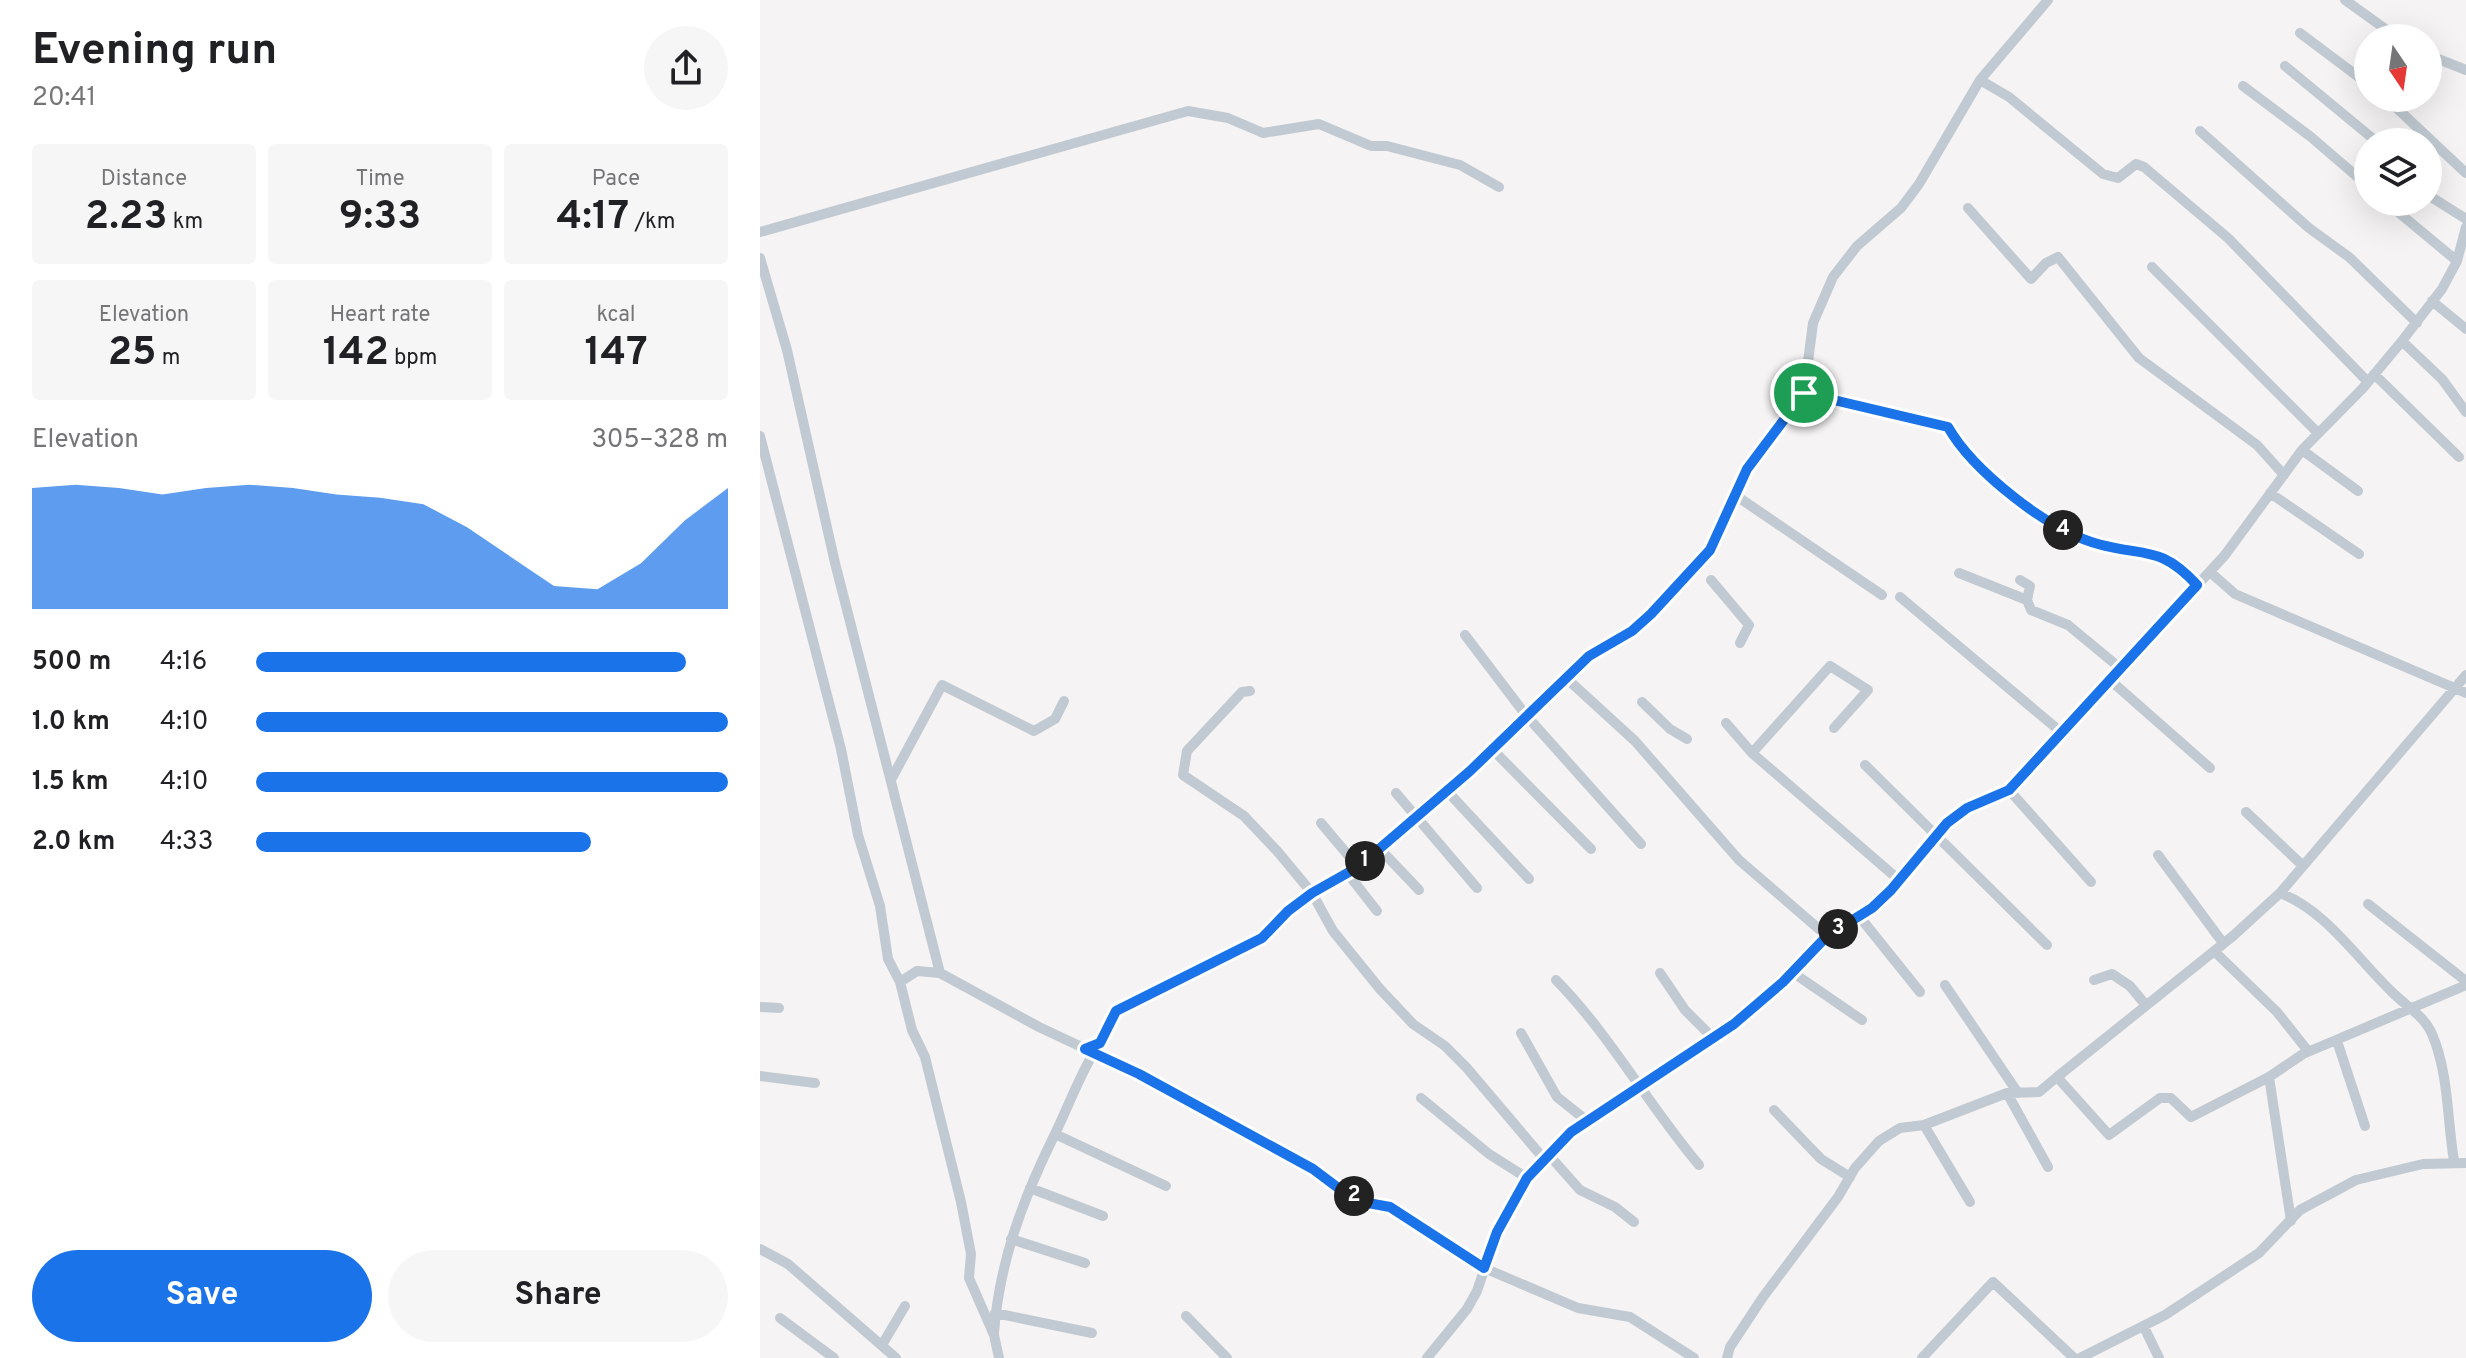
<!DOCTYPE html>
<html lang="en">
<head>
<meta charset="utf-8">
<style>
  body { margin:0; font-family:Overpass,sans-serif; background:#f6f6f6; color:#202124; height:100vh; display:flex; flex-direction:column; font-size:30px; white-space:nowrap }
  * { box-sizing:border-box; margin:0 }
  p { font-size:26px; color:#757577 }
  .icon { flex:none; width:44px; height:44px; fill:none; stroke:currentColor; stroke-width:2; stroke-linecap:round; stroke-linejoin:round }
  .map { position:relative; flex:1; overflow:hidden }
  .panel { display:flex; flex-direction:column; background:#fff; width:760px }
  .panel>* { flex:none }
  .needle { width:52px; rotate:167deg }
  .tools { position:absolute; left:1594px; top:24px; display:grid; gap:16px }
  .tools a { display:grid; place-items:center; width:88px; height:88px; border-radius:50%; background:#fff; box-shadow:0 8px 32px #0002; font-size:40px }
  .pin { position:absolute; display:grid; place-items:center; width:68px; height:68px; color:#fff; margin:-34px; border:4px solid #fff; border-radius:50%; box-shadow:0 2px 8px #0007 }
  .km { position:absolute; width:40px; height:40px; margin:-20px; border-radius:50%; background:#222; color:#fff; font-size:22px; line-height:40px; text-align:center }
  .round { display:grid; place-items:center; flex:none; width:84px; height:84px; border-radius:42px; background:#f6f6f6 }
  .overview { display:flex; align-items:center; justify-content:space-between; height:136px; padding:0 32px }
  h1 { font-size:44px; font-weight:700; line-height:60px }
  .metrics { display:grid; grid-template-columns:repeat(3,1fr); gap:12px; height:136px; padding:8px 32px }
  .metrics div { display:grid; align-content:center; border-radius:8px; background:#f6f6f6; text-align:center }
  .metrics b { font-size:40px; font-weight:700 }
  .metrics small { font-size:22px; font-weight:400 }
  .metrics p { font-size:22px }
  .chart { height:224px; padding:16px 32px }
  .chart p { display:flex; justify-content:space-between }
  .chart svg { width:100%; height:144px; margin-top:8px; fill:#1a73e8; opacity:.7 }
  .action { display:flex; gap:16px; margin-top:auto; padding:16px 32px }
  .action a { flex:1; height:92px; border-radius:48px; background:#1a73e8; color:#fff; font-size:32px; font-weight:700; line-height:92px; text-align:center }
  .action a+a { background:#f6f6f6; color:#202124 }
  ul { padding:0 32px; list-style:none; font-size:26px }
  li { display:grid; grid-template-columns:128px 96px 1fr; align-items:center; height:60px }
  li i { height:20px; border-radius:10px; background:#1a73e8 }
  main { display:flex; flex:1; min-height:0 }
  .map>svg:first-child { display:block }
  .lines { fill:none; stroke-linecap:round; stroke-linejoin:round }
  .minor { stroke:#c1cad2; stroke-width:10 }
  .route-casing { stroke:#fff; stroke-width:16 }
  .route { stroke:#1a73e8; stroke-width:10 }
</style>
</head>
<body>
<main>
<section class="panel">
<div class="overview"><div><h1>Evening run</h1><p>20:41</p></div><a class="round"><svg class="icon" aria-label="share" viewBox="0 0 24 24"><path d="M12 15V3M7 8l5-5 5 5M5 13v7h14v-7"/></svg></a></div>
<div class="metrics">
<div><p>Distance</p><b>2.23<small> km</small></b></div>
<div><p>Time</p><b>9:33</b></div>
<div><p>Pace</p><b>4:17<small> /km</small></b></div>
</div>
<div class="metrics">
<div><p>Elevation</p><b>25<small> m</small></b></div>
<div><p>Heart rate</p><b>142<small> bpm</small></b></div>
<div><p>kcal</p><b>147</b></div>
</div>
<div class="chart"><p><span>Elevation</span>305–328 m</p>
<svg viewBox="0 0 160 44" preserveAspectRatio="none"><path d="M0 44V7L10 6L20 7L30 9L40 7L50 6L60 7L70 9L80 10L90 12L100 19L110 28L120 37L130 38L140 30L150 17L160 7V44z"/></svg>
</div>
<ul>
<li><b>500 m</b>4:16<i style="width:91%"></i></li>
<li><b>1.0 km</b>4:10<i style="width:100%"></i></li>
<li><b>1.5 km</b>4:10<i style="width:100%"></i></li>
<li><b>2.0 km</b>4:33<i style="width:71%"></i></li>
</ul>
<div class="action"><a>Save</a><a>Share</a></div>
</section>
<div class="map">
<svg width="1706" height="1358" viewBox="0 0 1706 1358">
  <rect width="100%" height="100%" fill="#f5f3f3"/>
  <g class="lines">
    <path class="minor" d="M1585,0L1638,38
      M1540,33L1608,84
      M1668,55L1706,70
      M1525,66L1617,142
      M1220,80L1249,97L1343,174L1358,178L1376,164L1384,167L1468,238L1608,382
      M1483,86L1551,137L1608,186
      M1626,98L1706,173
      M1440,131L1549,228L1589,257L1657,323
      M1668,195L1706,219
      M1626,202L1697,261
      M1208,208L1271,279L1286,263L1298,257L1379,358L1497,445L1524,475
      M0,232L428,111L468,118L503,133L559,124L611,146H627L700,165L739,187
      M0,258L27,350L75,563L180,973
      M1392,267L1557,432
      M1672,301L1706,329
      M1642,341L1682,379L1706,412
      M1614,374L1699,457
      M1044,393L1188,427C1214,471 1288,531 1337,544C1385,557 1399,545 1437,585
      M0,436L81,749L98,835L120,906L128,959L140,982L152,1030L165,1057L201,1202L211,1254L209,1278L234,1335L239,1358
      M1542,450L1598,491
      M1510,493L1599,554
      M975,495L1122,595
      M1450,572L1475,594L1706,693
      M1199,573L1267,600L1271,610L1308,625L1360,668
      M951,580L989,625L980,643
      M1260,580L1270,586L1267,600
      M1140,597L1301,732
      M805,677L875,741L979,860L1067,936
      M1350,680L1450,768
      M490,691L482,692L427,751L423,775L484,816L518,852L552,893L573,931L620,989L653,1024L685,1046L706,1067L784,1159
      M882,702L910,729L927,739
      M966,723L992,753L1139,880
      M731,748L831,849
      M992,753L1070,666L1108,690L1074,728
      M1105,765L1287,945
      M132,778L182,685L274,731L295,719L304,701
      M1249,790L1331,882
      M687,791L769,879
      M636,793L717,888
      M1486,812L1541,864
      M561,823L598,867
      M881,844L765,714L829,656L872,631L950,550L987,469L1044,393L1053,323L1073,277L1097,246L1141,208L1159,184L1220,80L1288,0
      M620,849L659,890
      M1398,855L1463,943
      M588,874L617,911
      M1520,893L1706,675
      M1608,904L1706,981
      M1099,916L1160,992
      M1454,951L1517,1012L1548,1051
      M1032,972L1102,1020
      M900,973L925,1010L953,1038
      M796,980C851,1036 888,1105 939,1165
      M1334,980L1352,974L1370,986L1384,1003
      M140,982L157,971L180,973L279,1027L379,1074L553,1169L581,1190L608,1203L630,1207L724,1268L818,1308L870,1317L934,1358
      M1185,985L1258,1093
      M0,1007L19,1008
      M761,1033L797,1097L826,1120
      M1577,1041L1605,1126
      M325,1049L340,1043L356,1011L502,938L528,911L552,893L598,867L710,771L765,714L705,635
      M0,1076L55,1083
      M1297,1077L1473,936L1520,893C1564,909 1597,958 1630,990C1644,1005 1664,1015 1672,1034C1689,1074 1687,1119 1694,1161
      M1247,1093L1288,1167
      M661,1098L729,1154L767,1178
      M1014,1110L1061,1159L1090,1177
      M1164,1125L1210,1202
      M295,1134L406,1186
      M788,1154L820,1190L855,1207L874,1222
      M270,1188L343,1216
      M1531,1221L1509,1077L1543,1054L1706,985
      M251,1239L325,1263
      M0,1249L28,1264L136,1358
      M235,1313L332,1333
      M426,1316L467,1358
      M20,1318L74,1358
      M1384,1327L1399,1358
      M234,1333C239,1263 263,1199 293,1138C307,1110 317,1081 333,1054
      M122,1345L145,1306
      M667,1358L707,1309L717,1291L737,1232L767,1178L788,1154L826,1120L974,1024L1023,982L1067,936L1112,908L1131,890L1187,823L1207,808L1249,790L1465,555L1542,450L1603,388L1642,341L1682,289L1697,261L1706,227
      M967,1358L970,1347L1003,1297L1078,1197L1095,1168L1119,1141L1140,1128L1164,1125L1247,1093L1279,1092L1297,1077L1349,1135L1400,1098H1411L1431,1117L1509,1077
      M1162,1358L1233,1282L1314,1358
      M1320,1358L1405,1315L1499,1253L1540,1210L1596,1180L1663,1164L1706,1163"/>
  </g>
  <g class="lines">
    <defs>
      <path id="route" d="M1044,393L1188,427C1213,471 1289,531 1338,544C1385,557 1400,545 1437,585L1249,790L1207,808L1187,823L1131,890L1112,908L1067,936L1023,982L974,1024L811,1132L767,1178L737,1232L724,1268L630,1207L608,1203L581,1190L553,1169L379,1074L325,1049L340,1043L356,1011L502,938L528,911L552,893L598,867L710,771L829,656L872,631L891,614L950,550L987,469Z"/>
    </defs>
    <use href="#route" class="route-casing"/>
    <use href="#route" class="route"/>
  </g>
</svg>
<div class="tools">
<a><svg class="needle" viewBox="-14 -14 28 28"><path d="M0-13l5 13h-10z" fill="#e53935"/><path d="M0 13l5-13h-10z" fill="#757577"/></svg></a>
<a><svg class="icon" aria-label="layers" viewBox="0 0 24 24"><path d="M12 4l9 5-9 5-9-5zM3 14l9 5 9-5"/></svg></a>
</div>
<div class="pin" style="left:1044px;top:393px;background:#1e9e55"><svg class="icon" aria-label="arrive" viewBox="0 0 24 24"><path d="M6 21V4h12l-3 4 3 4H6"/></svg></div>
<b class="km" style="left:605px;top:861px">1</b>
<b class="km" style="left:594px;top:1196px">2</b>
<b class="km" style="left:1078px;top:929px">3</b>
<b class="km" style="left:1303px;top:530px">4</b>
</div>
</main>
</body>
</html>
